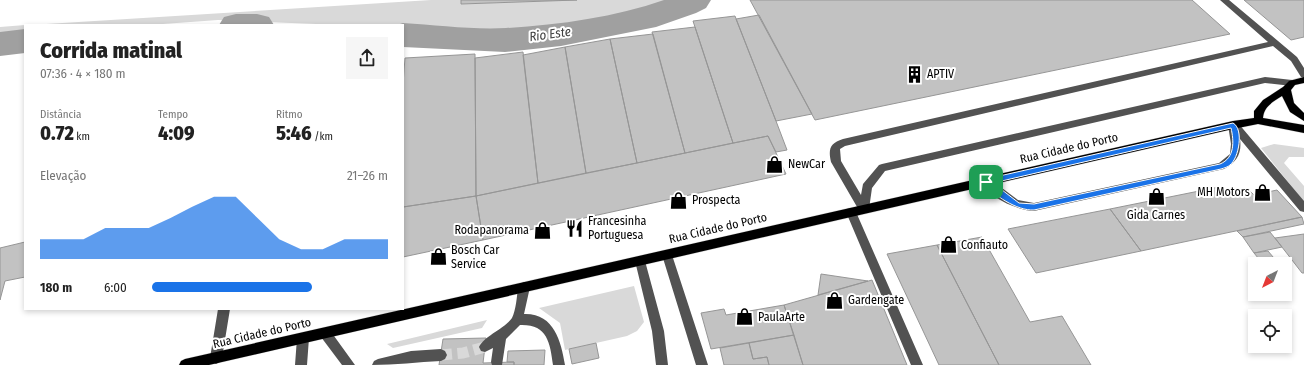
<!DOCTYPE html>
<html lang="pt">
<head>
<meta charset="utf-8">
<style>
  body { margin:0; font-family:"Fira Sans Condensed",sans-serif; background:#f6f6f6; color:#222; height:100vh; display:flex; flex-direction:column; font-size:15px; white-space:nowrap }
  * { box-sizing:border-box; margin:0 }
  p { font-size:13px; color:#767676 }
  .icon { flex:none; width:22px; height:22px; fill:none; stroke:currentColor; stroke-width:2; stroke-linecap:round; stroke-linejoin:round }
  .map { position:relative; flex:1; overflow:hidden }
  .details { position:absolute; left:24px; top:24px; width:380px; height:286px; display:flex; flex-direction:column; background:#fff; border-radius:0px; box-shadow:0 2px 6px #0003 }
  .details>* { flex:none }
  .needle { width:26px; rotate:222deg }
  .tools { position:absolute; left:1248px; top:257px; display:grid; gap:8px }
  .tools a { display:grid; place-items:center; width:44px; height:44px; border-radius:0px; background:#fff; box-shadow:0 2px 6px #0003; font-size:20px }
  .pin { position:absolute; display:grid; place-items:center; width:34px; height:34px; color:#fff; margin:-17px; border-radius:8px; box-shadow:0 2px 6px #0006 }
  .round { display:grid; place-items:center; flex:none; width:42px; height:42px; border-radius:0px; background:#f6f6f6 }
  .headline { display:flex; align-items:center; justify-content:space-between; height:68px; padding:0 16px }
  h1 { font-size:22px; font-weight:800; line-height:30px }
  .metrics { display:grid; grid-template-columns:repeat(3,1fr); gap:6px; height:68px; padding:4px 16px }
  .metrics div { display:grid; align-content:center }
  .metrics b { font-size:20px; font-weight:800 }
  .metrics small { font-size:11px; font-weight:400 }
  .metrics p { font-size:11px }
  .chart { height:112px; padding:8px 16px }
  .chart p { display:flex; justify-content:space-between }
  .chart svg { width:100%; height:72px; margin-top:4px; fill:#1a73e8; opacity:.7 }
  ul { padding:0 16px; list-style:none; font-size:13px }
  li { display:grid; grid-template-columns:64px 48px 1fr; align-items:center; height:30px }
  li i { height:10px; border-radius:5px; background:#1a73e8 }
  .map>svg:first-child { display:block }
  .green { fill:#d9d9d9 }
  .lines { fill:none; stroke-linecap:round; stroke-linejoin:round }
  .river { fill:#a0a0a0; fill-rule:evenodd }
  .building { fill:#c2c2c2; stroke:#969696 }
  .minor-tunnel { stroke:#d9d9d9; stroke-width:11; stroke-dasharray:11 5.5; stroke-linecap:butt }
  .major-casing { stroke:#dbdbdb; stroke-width:1 }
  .minor { fill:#525252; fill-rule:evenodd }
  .major { fill:#000; fill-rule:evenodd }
  .route { fill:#1a73e8; stroke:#fff; fill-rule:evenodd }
  .labels { text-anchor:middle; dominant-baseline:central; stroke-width:4; stroke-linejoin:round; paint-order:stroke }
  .poi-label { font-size:12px; fill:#000; stroke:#fff; text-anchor:start }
  .street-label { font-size:12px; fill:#000; stroke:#fff }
  .water-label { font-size:13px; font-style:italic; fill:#414141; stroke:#fff }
</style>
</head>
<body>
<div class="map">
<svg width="1304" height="365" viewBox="0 0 1304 365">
  <rect width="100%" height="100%" fill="#fff"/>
  <path class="green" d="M431,0H461V4L577,0H679L640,15L576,26L496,34L403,28V25H341L218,20L149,25H30Z
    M25,25V36L0,38V27Z
    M1274,144L1304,148V157H1289L1284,163L1304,186V202L1261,148Z
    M634,286L644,322L637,331L627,336L565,350L560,323L539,308Z
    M487,320L482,328L393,348L387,344Z"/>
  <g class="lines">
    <path class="river" d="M664,0H711L706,8L696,13L656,27L561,46L505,52L403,47V25H397L403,23C436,25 474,30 506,28C559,25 615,17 664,0Z
      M236,14H257L269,17L274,25H219L224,17Z
      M25,29V53L0,56V32Z"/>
  </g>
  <path class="building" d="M461,0H577L461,4Z
    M750,0H1192L1230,34L815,120Z
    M1244,0H1304V37L1291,40Z
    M759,15L812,114L776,121L736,19Z
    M735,16L776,121L787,150L776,152L768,136L733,143L693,21Z
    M695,27L733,143L685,153L652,32Z
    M653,34L685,153L637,163L610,39Z
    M610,39L637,163L586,173L565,47Z
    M565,47L586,173L538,183L523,55Z
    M523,52L538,183L476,196L475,58Z
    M475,54L476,196L403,207V84L405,58Z
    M768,136L786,174L483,240L476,196Z
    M1219,187L1222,191L1234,188L1238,193L1250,191L1254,195L1277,190L1302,217L1141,251L1110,209Z
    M476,196L483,240L403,257V207Z
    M1110,209L1141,251L1036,273L1008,229Z
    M1302,217L1304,224L1243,237L1237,231Z
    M1270,232L1282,247L1254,253L1243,237Z
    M1304,234V273H1302L1275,238Z
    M982,237L1030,322L1062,316L1091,365H999L937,245Z
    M25,242V277L5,281L0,300V248Z
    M937,245L999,365H939L887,254Z
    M1268,251L1279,264H1263L1254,253Z
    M821,274L868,281L818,295Z
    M872,280L907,365H803L784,305Z
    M784,305L794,335L711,349L701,313L724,309L726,315Z
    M794,335L803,365H769L767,357L753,359L749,343Z
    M486,338L483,363L514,362V365H439L443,339Z
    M596,343L599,358L572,364L569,349Z
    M749,343L753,359L767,357L769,365H724L720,348Z
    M545,350L544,365H514V362H507L508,351Z"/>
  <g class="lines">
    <path class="minor-tunnel" d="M441,355L463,353L485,347"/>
    <defs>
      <path id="major" d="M1304,77V83L1295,85L1291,90L1294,103L1304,113V121L1290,112L1282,96C1273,102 1264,106 1263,118L1304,125V133L1258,124L1233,129L209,365H179L181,361L185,359L1233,121L1254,118V111L1263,100L1283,87L1289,81Z"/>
    </defs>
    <use href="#major" class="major-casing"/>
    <path class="minor" d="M1220,0H1229L1297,57L1304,68V78L1301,77L1291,61L1273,46L845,146L840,149L841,161L861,195L863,184L879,165L882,164L1265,77L1292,80L1296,83L1292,86L1265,83L885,171L872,188L869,209L868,212H860L831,162C828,149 830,143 843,139L1268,42Z
      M1233,121L1238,123L1304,201V212L1300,211L1240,139C1242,153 1237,162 1224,169L1034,211C1017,210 989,198 981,182L982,179H990L1018,200L1034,203L1219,163L1230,154L1231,144L1228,125Z
      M851,208L855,209L856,212L923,365H911L846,212L847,209Z
      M667,250L671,252L672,255L708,365H696L662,255L663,252Z
      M640,256L644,258L645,261L664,331L668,365H656L652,331L635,261L636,258Z
      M524,282L528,284L530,287L524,314C554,313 561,341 565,365H553C550,342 547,324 520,325L506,339L502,365H492L491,362L493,348L485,352L481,351L479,347C484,336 504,329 512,318C516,310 517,296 518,287L520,284Z
      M218,309H230L222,358L220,362L216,364L212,362L210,358Z
      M325,328L329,329L355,365H342L321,337L319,333L321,329Z
      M303,333L307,334L309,338L307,365H295L297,338L299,334Z
      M441,349L445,351L447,355L445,359L441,361C418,362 395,365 372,365L374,361L378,359L411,351Z"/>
    <use href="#major" class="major"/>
  </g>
  <path class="route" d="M1233,123C1244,129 1239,158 1230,165C1228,167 1224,168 1221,169L1034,210C1017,211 993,195 983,182L986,179ZM1231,128C1234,141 1235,158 1220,164L1034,204L1019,203L993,183Z"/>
  <defs>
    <symbol id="building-bare" viewBox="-9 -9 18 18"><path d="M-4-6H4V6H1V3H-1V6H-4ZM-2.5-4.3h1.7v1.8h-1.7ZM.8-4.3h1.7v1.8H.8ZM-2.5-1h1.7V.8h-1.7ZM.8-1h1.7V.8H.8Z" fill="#000" stroke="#fff" stroke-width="2.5" paint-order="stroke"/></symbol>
    <symbol id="shop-bare" viewBox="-9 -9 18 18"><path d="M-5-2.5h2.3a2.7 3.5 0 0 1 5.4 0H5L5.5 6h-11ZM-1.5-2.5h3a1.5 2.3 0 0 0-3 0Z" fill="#000" stroke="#fff" stroke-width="2.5" paint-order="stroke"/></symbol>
    <symbol id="restaurant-bare" viewBox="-9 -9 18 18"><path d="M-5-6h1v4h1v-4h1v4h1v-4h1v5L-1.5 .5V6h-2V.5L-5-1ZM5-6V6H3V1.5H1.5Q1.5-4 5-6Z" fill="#000" stroke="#fff" stroke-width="2.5" paint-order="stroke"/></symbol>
  </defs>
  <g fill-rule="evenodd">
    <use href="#building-bare" x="902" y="62" width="25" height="25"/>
    <use href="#shop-bare" x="762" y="152" width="25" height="25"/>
    <use href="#shop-bare" x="1250" y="180" width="25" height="25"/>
    <use href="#shop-bare" x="1144" y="184" width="25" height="25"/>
    <use href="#shop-bare" x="666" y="188" width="25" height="25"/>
    <use href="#restaurant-bare" x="562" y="216" width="25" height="25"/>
    <use href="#shop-bare" x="530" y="218" width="25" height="25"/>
    <use href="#shop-bare" x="936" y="232" width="25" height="25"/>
    <use href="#shop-bare" x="426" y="244" width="25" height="25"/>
    <use href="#shop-bare" x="822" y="288" width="25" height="25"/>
    <use href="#shop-bare" x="732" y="304" width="25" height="25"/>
  </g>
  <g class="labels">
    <g class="poi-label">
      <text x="927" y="74">APTIV</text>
      <text x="788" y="164">NewCar</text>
      <text x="1250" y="192" text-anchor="end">MH Motors</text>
      <text x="692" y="200">Prospecta</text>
      <text x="1156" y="215" text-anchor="middle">Gida Carnes</text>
      <text x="588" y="221">Francesinha<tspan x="588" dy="14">Portuguesa</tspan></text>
      <text x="529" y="230" text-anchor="end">Rodapanorama</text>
      <text x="961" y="245">Confiauto</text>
      <text x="451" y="250">Bosch Car<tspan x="451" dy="14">Service</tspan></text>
      <text x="848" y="300">Gardengate</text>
      <text x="758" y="317">PaulaArte</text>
    </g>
    <g class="street-label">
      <text transform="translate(1069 148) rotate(-13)">Rua Cidade do Porto</text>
      <text transform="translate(718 228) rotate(-13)">Rua Cidade do Porto</text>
      <text transform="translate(262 333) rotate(-13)">Rua Cidade do Porto</text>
    </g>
    <g class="water-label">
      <text transform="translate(550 34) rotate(-8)">Rio Este</text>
    </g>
  </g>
</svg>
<div class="tools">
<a><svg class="needle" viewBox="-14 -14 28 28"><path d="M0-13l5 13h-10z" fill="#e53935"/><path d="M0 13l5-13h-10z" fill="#767676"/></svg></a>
<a><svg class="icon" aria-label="locate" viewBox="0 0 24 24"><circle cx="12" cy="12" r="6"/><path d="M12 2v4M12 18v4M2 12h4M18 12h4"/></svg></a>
</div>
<div class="pin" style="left:986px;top:182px;background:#1e9e55"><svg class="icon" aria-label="arrive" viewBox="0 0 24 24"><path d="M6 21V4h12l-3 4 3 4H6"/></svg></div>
<section class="details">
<div class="headline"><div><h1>Corrida matinal</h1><p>07:36 · 4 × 180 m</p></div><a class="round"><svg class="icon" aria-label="share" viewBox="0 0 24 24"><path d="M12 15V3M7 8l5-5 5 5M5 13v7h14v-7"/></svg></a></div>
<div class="metrics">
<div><p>Distância</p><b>0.72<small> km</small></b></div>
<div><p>Tempo</p><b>4:09</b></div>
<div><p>Ritmo</p><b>5:46<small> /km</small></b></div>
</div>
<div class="chart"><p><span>Elevação</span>21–26 m</p>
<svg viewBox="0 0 160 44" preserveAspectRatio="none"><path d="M0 44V32L10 32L20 32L30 25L40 25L50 25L60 19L70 12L80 6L90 6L100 19L110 32L120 38L130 38L140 32L150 32L160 32V44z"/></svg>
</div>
<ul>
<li><b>180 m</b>6:00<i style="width:68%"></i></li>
</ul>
</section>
</div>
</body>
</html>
